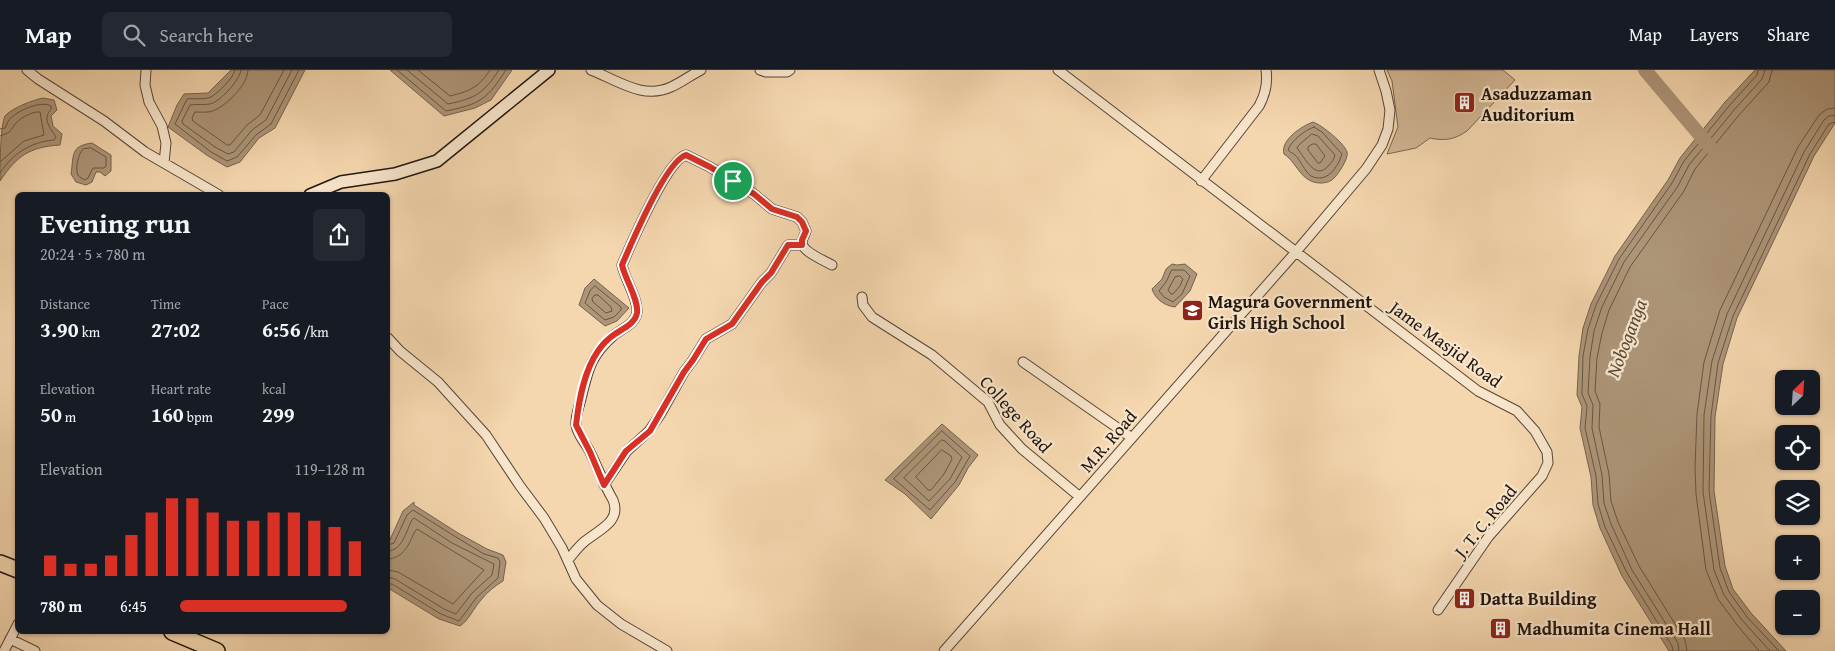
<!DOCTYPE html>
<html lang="en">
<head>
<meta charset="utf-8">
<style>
  body { margin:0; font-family:"Gentium Book Plus",serif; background:#242831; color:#f1f3f6; height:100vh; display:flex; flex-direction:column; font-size:19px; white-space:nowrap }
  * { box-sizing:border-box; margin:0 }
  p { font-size:16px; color:#9ea1a6 }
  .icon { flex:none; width:28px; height:28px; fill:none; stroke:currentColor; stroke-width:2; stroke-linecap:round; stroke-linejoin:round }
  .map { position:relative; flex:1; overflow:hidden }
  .panel { position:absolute; left:15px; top:122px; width:375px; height:442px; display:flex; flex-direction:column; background:#171b24; border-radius:8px; box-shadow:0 1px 4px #0004 }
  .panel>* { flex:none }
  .needle { width:32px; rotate:25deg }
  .buttons { position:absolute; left:1775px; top:300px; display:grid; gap:10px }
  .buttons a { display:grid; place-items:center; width:45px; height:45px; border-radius:8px; background:#171b24; box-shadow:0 1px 4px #0004; font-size:25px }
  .pin { position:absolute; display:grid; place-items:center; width:42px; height:42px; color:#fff; margin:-21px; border:2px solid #fff; border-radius:50%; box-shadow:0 1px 5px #0007 }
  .round { display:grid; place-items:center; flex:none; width:52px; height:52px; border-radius:8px; background:#242831 }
  .head { display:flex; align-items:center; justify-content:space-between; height:85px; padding:0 25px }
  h1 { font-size:28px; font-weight:700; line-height:38px }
  .figures { display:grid; grid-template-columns:repeat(3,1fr); gap:8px; height:85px; padding:5px 25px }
  .figures div { display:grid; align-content:center }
  .figures b { font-size:21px; font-weight:700 }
  .figures small { font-size:14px; font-weight:400 }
  .figures p { font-size:14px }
  .chart { height:140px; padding:10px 25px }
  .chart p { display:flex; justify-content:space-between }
  .chart svg { width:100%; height:90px; margin-top:5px; stroke:#d93025; stroke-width:6 }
  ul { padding:0 25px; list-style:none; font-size:16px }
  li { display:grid; grid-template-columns:80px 60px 1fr; align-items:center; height:38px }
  li i { height:12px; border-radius:6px; background:#d93025 }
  header { display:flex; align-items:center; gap:30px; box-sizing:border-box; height:70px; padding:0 25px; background:#171b24; border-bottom:1px solid #363941 }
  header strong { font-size:24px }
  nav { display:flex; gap:28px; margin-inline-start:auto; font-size:18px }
  .search { width:350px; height:45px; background:#242831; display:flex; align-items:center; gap:12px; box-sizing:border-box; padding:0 18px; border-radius:8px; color:#9ea1a6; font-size:19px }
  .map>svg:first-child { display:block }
  .green { fill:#d1b693; stroke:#796650 }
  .water { fill:#ad9578; stroke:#75624d }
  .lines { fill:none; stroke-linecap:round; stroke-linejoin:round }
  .shore { stroke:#675642; stroke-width:1 }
  .river { stroke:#ad9578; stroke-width:14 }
  .street-casing { stroke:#564636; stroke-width:11 }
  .secondary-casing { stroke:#21160d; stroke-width:14 }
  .highway-casing { stroke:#21160d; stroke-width:18 }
  .street { stroke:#f8e5cb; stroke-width:9 }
  .secondary { stroke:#f8e5cb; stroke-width:11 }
  .highway { stroke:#f5d7af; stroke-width:15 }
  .route-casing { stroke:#fff; stroke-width:10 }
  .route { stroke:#d93025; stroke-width:6 }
  .labels { text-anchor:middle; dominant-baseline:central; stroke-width:4.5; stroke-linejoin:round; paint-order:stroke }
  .poi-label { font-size:18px; font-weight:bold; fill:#21160d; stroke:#f8e5cb; text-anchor:start }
  .street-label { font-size:18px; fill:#21160d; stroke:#f8e5cb }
  .water-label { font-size:19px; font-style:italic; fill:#594938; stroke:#f8e5cb }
</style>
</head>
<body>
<header>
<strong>Map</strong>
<div class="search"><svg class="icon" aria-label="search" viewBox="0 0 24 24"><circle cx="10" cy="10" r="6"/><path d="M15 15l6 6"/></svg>Search here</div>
<nav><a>Map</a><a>Layers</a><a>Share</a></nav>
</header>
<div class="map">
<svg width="1835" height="581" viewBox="0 0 1835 581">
  <rect width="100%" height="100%" fill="#f5d7af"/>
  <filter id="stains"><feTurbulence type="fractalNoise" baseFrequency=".004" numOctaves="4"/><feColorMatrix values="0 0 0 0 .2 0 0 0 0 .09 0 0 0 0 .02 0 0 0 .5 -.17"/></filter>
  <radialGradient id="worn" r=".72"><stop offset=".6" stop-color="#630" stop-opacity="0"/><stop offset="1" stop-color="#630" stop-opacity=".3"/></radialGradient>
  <path class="green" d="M1387,0H1503L1515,10L1467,61C1454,70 1444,71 1430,68L1416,78L1387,84L1398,57L1392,11Z"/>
  <path class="water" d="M231,0H305L275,58L259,68L240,92L227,97L208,86L168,57L177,35L184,24L208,23Z
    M390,0H512L491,30L475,38L444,46Z
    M1755,0H1835V53L1814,86L1737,248L1723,294L1715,347L1714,421L1725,496L1733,519L1751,543L1786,581H1669L1622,506L1600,458L1593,435L1591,407L1580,358L1582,337L1577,325L1579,286L1583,258L1591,234L1615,186L1668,110L1680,88L1725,32Z
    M43,28L54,30L57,40L51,46L53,56L62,64L60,75C29,77 17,86 0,111C0,96 0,58 5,46C12,38 33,30 43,28Z
    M1313,52C1322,55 1345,74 1347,82C1349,88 1338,105 1333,109C1328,114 1317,114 1311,111C1299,106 1295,91 1284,84C1280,70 1302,56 1313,52Z
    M92,73L111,85V101L105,106L100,102H96L92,112L86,115L76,112L71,104C74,85 70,76 92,73Z
    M1172,194L1177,195L1185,194L1197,204L1190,221L1175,237C1165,236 1155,229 1152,219L1162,209L1166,199Z
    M594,209L629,238L617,251L605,256L579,235L585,218Z
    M942,354L978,385L968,398L959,415L931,449L905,424L885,410Z
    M414,432V435L458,463L487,479L503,485L506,492L503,511C495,516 487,522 481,530C473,539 469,550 460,556L439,549L388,518V474L403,441Z"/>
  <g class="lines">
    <path class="shore" d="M235,0C233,9 219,22 211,27C204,30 194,28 187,29L175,54L211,82L227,91L237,87L256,65L271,54L299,0
      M241,0C240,10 220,32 210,34C204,35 196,34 190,35L182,51L183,54L215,77L228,84L234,82L252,60L266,50L292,0
      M248,0C248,14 228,34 215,40C209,43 202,42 195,42L192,48L193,51L227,75H230L247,55L260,45L284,0
      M397,0L446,41C481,34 487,29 506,0
      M407,0L448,34C476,28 483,24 499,0
      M418,0L450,26C470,21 478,18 490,0
      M1314,57L1322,62L1342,84C1338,97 1327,114 1311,106C1304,101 1301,90 1294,84C1292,83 1290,82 1288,80C1291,71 1305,60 1314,57Z
      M0,59L5,58C7,55 7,53 9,50C16,41 41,30 51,36V39C42,49 50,58 56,67L54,70C31,72 13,83 0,103
      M1312,64L1318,66L1335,85C1334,89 1332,92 1329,95C1316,112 1305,88 1297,78L1298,76Z
      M0,66L8,63C12,60 13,56 16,53C22,47 33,41 40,42L44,65L24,71L0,92
      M1313,74H1316L1325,86L1320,93H1318L1308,80V77Z
      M91,78L106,87V96L104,98H93L88,108L85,110C82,108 80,108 78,105C75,99 78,84 83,79Z
      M1172,200H1184L1190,206L1182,224L1173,232L1164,227L1159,221L1166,212Z
      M1180,206L1183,209L1180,216L1173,224H1171L1168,220L1175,207Z
      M595,216L621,237V240L614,247L605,250L585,233L590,221Z
      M595,225H598L611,237L612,241L606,243L593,232L592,229Z
      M942,361L970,386L955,412L930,440L894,409Z
      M942,370L945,371L962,387L950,409L929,431L904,408Z
      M942,380L951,386L952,389L944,404L931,420H928L916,407Z
      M388,475L394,473L407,445L413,440L456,467L484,484L498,488L500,492L498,508L477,527L459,551L441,544L392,514H388
      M388,481C403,480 406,461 412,450L414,448L452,473L494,494L492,505L472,523L456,544L444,539L395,509L388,507
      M388,489C404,488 409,474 415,461L417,459L484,500L453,534L398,502L388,500
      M1673,581L1672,576L1627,503L1605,457L1598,434L1596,406L1585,358L1587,336L1582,324L1583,286L1588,259L1596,235L1619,189L1672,113L1684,91L1729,36L1757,5L1758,0
      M1679,581L1678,573L1632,500L1611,454L1604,433L1602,405L1592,358L1593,335L1588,323L1590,287L1594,261L1602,237L1624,192L1678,116L1689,95L1734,40L1762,9L1765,0
      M1687,581L1685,570L1639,496L1618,452L1611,431L1609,404L1599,357L1600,334L1595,321L1597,288L1602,263L1609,240L1630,197L1684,121L1695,99L1739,45L1769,12L1772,0
      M1759,581L1737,555L1718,529L1706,500L1696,424L1695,397L1697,344L1704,292L1720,240L1798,77L1819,45L1827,39L1835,38
      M1770,581L1742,550L1724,525L1714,500L1703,422L1704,345L1712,291L1727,244L1804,82L1824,50L1829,46L1835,45
      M1779,581L1747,547L1729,522L1720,498L1709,421L1711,346L1718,293L1733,246L1810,84L1829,54L1835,52"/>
    <path class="river" d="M1645,0L1710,77"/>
    <defs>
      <path id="street" d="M27,0L38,9L104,51L145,82L219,125
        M146,0L145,15L149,32L162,56L166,73L164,93
        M591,0C617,10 643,30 671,17C682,12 691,5 701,0
        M760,0L766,2H787L790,0
        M1058,0L1478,321L1517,341L1535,361L1547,382L1548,393L1542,406L1489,466L1438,540
        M1201,111L1259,36C1265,25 1268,13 1266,0
        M862,227L863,235L872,247L932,285L963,311L988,332L1000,355L1022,379L1080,427
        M388,268L400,281L438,312L486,365L520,416L544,448L562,478L576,509L597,535L621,554L667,581
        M1023,292L1132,368
        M604,415L627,381L649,361L660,345L684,302L693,290L706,269L732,254L762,212L771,203L788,175H802
        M568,490C573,484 578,477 584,472C598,460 622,452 613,430C604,415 598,398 590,382C586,373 577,365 576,355C575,347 579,337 581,329C588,301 590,286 613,266C621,259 636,254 637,242C638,228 625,210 622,195C631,174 667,90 686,85L710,97L754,124L772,139L797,147L802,152L806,161C805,164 802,169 802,173C803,182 825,191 832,195
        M10,569L35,581
        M4,581L18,554
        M944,581L1295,183L1366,99L1382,75L1388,59L1390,40L1386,21L1379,0"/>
      <path id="secondary" d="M310,125L341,112L395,104L437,91L549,0"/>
      <path id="highway" d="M0,493L18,500
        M172,562L217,581"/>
    </defs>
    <use href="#street" class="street-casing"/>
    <use href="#secondary" class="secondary-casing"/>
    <use href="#highway" class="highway-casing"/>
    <use href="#street" class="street"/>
    <use href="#secondary" class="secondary"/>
    <use href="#highway" class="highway"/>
  </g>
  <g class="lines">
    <defs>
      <path id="route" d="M686,85L710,97L754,124L772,139L797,147L802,152L806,161L802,170V175H788L771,203L762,212L732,254L706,269L693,290L684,302L650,361L626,381L604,415L590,382L576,355C579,330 584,301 598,281C602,275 609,268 615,264C622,259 635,254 637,243C639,230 625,209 622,195C631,174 666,91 686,85Z"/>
    </defs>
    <use href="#route" class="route-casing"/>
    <use href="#route" class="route"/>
  </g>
  <defs>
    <symbol id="building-square" viewBox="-11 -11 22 22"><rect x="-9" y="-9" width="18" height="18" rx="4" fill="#8f2418" stroke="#f8e5cb"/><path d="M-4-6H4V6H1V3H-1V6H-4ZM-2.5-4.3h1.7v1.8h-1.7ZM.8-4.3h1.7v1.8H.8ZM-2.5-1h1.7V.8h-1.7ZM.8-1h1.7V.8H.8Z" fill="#fff"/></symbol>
    <symbol id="school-square" viewBox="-11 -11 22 22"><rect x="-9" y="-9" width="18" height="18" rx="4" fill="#8f2418" stroke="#f8e5cb"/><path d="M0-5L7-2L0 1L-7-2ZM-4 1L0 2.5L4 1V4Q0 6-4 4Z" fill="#fff"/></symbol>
  </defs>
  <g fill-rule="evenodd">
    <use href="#building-square" x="1452" y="20" width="25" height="25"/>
    <use href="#school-square" x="1180" y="228" width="25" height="25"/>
    <use href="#building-square" x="1452" y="516" width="25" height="25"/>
    <use href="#building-square" x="1488" y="546" width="25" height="25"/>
  </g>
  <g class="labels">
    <g class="poi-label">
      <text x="1481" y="23">Asaduzzaman<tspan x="1481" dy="21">Auditorium</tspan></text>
      <text x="1208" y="231">Magura Government<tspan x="1208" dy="21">Girls High School</tspan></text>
      <text x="1480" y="528">Datta Building</text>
      <text x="1517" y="558">Madhumita Cinema Hall</text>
    </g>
    <g class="street-label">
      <text transform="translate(1446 274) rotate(36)">Jame Masjid Road</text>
      <text transform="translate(1016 344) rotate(48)">College Road</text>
      <text transform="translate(1108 371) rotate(-49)">M.R. Road</text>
      <text transform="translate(1485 451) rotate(-51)">J. T. C. Road</text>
    </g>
    <g class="water-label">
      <text transform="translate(1626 268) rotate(-69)">Noboganga</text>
    </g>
  </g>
  <rect width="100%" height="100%" filter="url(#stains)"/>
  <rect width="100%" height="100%" fill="url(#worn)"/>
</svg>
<div class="buttons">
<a><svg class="needle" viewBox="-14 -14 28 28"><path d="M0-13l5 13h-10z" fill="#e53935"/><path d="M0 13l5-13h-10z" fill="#9ea1a6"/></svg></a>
<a><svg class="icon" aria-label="locate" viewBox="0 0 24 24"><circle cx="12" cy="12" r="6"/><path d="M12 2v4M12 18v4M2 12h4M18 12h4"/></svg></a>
<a><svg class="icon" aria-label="layers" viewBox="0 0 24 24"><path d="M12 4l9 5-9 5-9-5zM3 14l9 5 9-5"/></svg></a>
<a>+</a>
<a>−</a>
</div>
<div class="pin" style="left:733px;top:111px;background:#1e9e55"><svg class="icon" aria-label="arrive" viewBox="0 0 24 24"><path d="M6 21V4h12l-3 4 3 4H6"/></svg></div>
<section class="panel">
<div class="head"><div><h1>Evening run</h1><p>20:24 · 5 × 780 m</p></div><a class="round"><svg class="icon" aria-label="share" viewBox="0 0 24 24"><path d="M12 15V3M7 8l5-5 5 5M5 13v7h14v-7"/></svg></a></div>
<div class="figures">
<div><p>Distance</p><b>3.90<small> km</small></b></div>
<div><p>Time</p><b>27:02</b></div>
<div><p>Pace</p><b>6:56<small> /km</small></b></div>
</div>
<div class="figures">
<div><p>Elevation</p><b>50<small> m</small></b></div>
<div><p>Heart rate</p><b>160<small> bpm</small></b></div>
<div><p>kcal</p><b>299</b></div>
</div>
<div class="chart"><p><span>Elevation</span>119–128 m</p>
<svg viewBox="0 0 160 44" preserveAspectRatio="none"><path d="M5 44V34M15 44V38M25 44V38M35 44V34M45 44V24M55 44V13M65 44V6M75 44V6M85 44V13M95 44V17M105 44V17M115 44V13M125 44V13M135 44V17M145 44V20M155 44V27"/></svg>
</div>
<ul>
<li><b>780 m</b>6:45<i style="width:90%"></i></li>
</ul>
</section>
</div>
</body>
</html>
